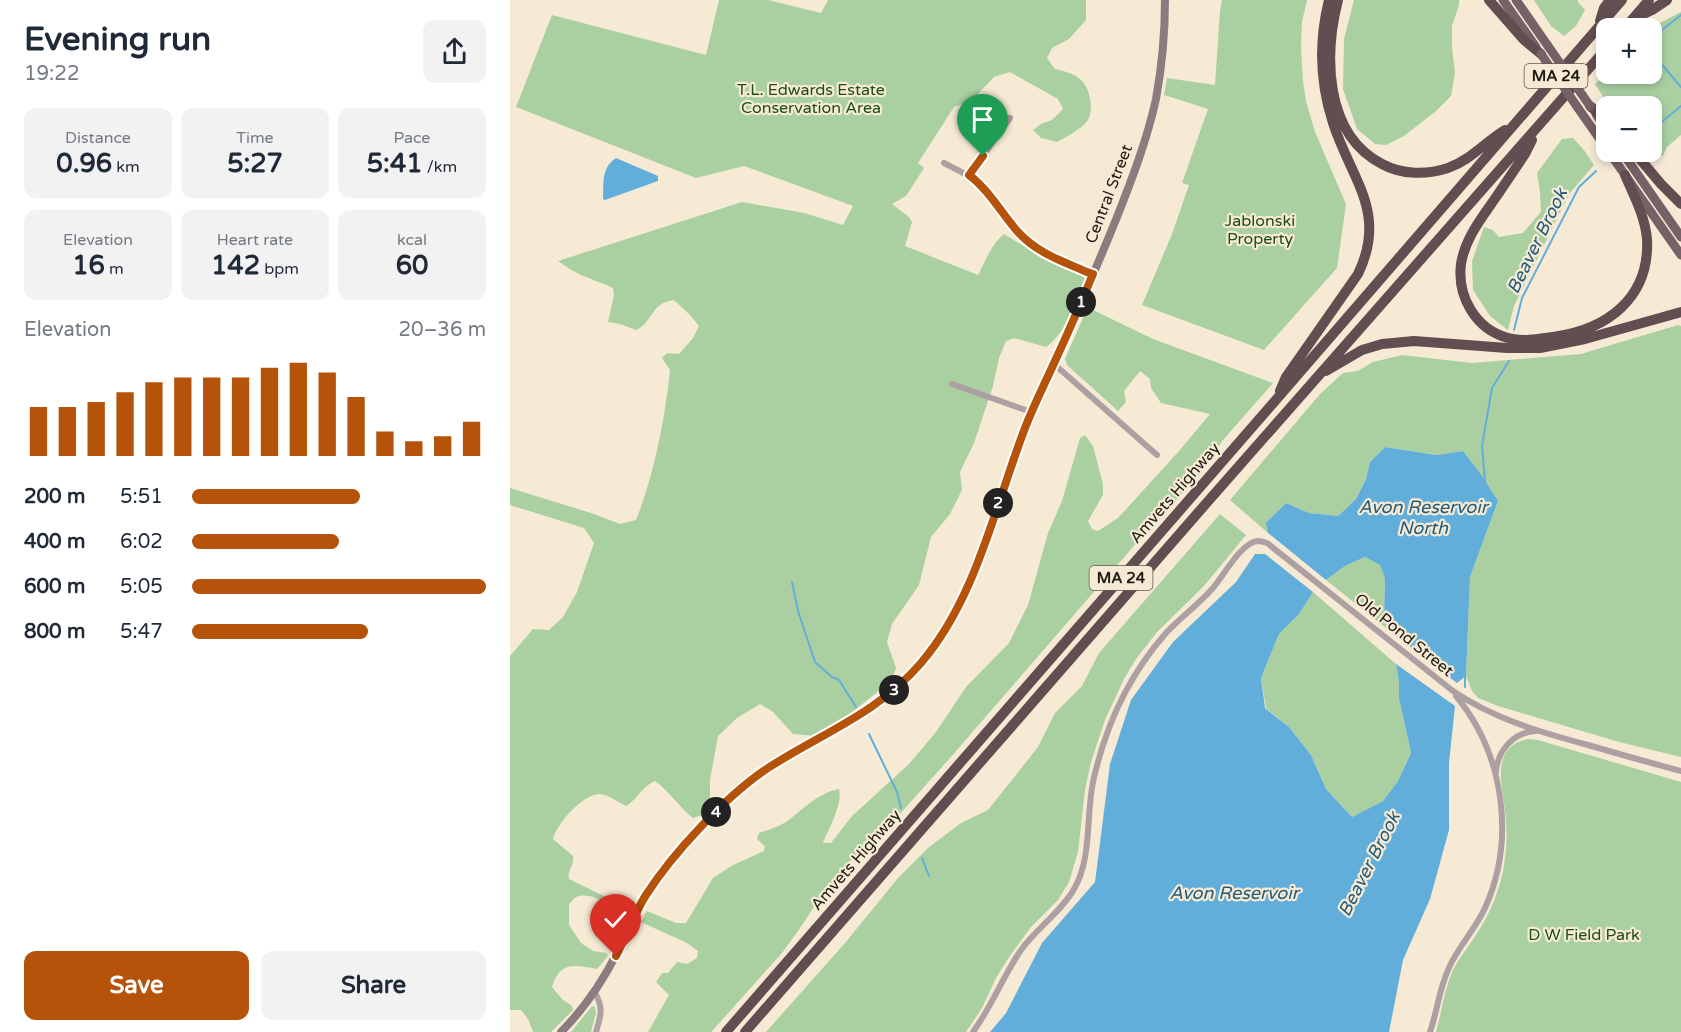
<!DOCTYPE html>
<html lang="en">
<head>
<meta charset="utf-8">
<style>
  body { margin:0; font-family:"Varela Round",sans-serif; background:#f2f2f3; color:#1f2937; height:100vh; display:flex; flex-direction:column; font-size:22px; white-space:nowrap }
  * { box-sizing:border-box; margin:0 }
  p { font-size:20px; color:#747a83 }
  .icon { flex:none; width:33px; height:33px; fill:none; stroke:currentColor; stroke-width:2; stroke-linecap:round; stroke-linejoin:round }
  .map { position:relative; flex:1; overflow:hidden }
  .drawer { display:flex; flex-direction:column; background:#fff; width:510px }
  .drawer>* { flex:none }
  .fabs { position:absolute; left:1086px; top:18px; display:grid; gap:12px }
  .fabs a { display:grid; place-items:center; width:66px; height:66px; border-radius:12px; background:#fff; box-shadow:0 3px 9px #0003; font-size:30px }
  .pin { position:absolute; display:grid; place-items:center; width:51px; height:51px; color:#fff; margin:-62px -26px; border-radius:50% 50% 50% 0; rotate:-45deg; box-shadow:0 0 6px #0007 }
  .pin .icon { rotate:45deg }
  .km { position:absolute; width:30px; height:30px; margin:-15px; border-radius:50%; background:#222; color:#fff; font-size:16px; line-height:30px; text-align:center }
  .round { display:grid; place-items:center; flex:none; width:63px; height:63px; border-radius:12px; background:#f2f2f3 }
  .overview { display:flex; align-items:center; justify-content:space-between; height:102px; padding:0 24px }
  h1 { font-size:33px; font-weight:700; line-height:45px }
  .stats { display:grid; grid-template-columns:repeat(3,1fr); gap:9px; height:102px; padding:6px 24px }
  .stats div { display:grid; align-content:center; border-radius:12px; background:#f2f2f3; text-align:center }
  .stats b { font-size:26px; font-weight:700 }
  .stats small { font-size:16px; font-weight:400 }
  .stats p { font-size:16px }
  .chart { height:168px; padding:12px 24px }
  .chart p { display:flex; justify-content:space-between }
  .chart svg { width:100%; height:108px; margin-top:6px; stroke:#b45309; stroke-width:6 }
  .button { display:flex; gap:12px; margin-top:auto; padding:12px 24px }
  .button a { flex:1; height:69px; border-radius:12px; background:#b45309; color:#fff; font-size:24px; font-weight:700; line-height:69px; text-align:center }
  .button a+a { background:#f2f2f3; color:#1f2937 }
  ul { padding:0 24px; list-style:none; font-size:20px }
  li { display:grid; grid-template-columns:96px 72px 1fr; align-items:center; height:45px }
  li i { height:15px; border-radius:8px; background:#b45309 }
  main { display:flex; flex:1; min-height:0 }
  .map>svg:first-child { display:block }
  .green { fill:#aad0a2 }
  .water { fill:#62aedb }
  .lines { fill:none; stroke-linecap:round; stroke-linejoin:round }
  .stream { stroke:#62aedb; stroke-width:2 }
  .street { stroke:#aca0a2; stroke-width:6 }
  .secondary { stroke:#8c7c7f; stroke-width:8 }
  .primary { stroke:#766266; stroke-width:9 }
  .highway { stroke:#624d51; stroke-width:10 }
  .primary-bridge { stroke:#766266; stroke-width:9 }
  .route-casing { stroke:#fff; stroke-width:12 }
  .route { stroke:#b45309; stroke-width:8 }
  .labels { text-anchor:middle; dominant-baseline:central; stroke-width:4.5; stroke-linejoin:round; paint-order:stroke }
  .shield { fill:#f6ead5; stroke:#60594e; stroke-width:1.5 }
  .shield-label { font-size:15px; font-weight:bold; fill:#1f1b14 }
  .park-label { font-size:16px; fill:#1c4e12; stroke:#f6ead5 }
  .street-label { font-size:16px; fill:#1f1b14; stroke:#f6ead5 }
  .water-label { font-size:18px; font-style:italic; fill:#245c7c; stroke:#f6ead5 }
</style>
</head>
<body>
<main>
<section class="drawer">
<div class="overview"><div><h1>Evening run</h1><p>19:22</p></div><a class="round"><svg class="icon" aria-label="share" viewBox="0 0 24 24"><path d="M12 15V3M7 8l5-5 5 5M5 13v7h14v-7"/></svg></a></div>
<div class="stats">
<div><p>Distance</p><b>0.96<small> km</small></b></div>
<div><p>Time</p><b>5:27</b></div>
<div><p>Pace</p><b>5:41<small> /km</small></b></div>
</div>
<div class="stats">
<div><p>Elevation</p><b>16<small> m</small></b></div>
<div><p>Heart rate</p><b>142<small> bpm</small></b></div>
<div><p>kcal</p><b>60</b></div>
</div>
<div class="chart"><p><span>Elevation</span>20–36 m</p>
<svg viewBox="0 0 160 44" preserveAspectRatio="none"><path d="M5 44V24M15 44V24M25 44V22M35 44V18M45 44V14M55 44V12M65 44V12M75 44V12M85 44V8M95 44V6M105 44V10M115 44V20M125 44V34M135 44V38M145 44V36M155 44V30"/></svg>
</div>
<ul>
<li><b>200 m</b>5:51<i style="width:57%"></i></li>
<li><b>400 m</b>6:02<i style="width:50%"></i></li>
<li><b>600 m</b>5:05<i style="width:100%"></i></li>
<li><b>800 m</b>5:47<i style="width:60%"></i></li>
</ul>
<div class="button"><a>Save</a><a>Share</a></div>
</section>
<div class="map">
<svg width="1171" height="1032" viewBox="0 0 1171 1032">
  <rect width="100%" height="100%" fill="#f6ead5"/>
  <path class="green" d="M209,0H258L311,13L318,0H576V20L559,39L542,48L537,58L545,69C553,71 564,73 571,80C580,88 584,109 578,120C572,129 556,137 547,142L531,138L523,130L531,124L542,120L553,109L548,99L500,72L484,77L461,101L444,107L408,163L414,168L396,196L382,204L399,217L402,222L395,246L468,275C476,260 481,245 494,234L542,263L561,270L575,278C566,301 557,332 536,347L504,338L496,341L489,358L483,386L464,443L450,472L452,490L440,514L421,537L409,585L382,624L377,642L386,668L381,681L335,718L306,736L283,734L262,711L250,704L227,718L208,736L200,780V804L192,815L183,818C169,807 160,792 145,781C130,788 129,798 116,806C109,803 98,794 90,794C73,794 47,823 43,839L63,856C65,864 57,870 59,879L104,901L116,911L117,916L114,919C104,908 83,890 66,897C63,899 62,902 59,904V925L71,943L83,951L97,953L98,956L87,969C65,965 50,961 42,987L52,999L62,1006L63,1010L41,1032H23L18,1019L11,1010H0V656L23,629L39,630L53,617L67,592L84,543L74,528L0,505V488L81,513L110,524L126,520C144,475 155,419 160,370L152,358L157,353L169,354L183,338L189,326L181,316L164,300C140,303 142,324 126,330L110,324L98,322L104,295L103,288C95,284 87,282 79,278C67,274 58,268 48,261L232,202L294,213L333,225L343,206L234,166L186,178L6,107L42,15L196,55Z
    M712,0H797L792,22L791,47L793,81L796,101L805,132L836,204L827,268L754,350L632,305L662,234L679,185L672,183L698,109L654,95L657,78L705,85L710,10Z
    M844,0H949V5L942,26V47L945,73L941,96L926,111L894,136L876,145L865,144L847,129L833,89L834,39Z
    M1024,0H1068V2L1075,10L1066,26L1054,36L1041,26Z
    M1171,12V135L1157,147L1153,156L1141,152L1142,106H1099L1085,84L1096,73L1142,74V28H1140Z
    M1063,138L1074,150L1084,165L1059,194L1004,306L998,330L980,316L963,290L962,261L974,227L983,230L989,237L1013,233L1031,212L1030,192L1027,173L1052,139Z
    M577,309H581L643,339L763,383L713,440L687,478L635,533L440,758L380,825L337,864L310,897L295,921L272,953L203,1030L201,1032H138L159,995L146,982L152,973H158L167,962L177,964L187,958L188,951L177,943L131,922L137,911L166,923H176L203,878L223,865L254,851L255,846L247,839L249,833C258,830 268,827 276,822C293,810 307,793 329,789C333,804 319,828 313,843H321L342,816L399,764L426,732L456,687L499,643L518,605L538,533L552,501L570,438L575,435L583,446L593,484V495L578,521L582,529L588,531L608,518L669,451L700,414L651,403L641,388L640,379L630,371L614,391L616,402L608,411L557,365L555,359Z
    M1168,325L1171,326V757L1109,742L988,706L968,698L962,691L956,676L960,577L988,501L953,451L926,455L875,447L860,462L856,479L846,499L828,516L799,513L776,503L757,523L758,533L720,500L810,394L833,373L848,371L863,362L892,355L962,363L1071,354Z
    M710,514L736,535L694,586L647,632L626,659L614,679L595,720L581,762L575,790L568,852L559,882L548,900L521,927L499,957L486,978L472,1008L456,1032H256L335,943L388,878L418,848L451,823L478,810L528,747L545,713L572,686L589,653Z
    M855,557L870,565L875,579L874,616L881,632L816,580L835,566Z
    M803,592L886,664L889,683V698L901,753L888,781L873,801L842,817L816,789L801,755L779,727L756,708L751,678L769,634L789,614Z
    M1018,739L1028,740L1171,782V1032H926C932,1011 934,990 943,970C950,957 958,947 966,935C981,912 992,886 995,858C997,843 997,827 995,812C993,785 979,747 1018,739Z
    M82,1006L85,1007L86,1013L81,1032H61Z"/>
  <path class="water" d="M106,158L148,176V181L95,200L93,199C94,182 91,168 106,158Z
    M875,447L926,455L953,451L972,476L988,501L960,577L956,676L947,683L881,632L874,616L875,579L870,565L855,557L835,566L816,580L758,533L756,523L776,503L799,513L828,516L846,499L856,479L860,462Z
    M745,554H755L803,592L789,614L769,634L751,678L755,708L779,727L801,755L816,789L842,817L873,801L888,781L901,753L889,698V683L886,664L945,706L939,763V830L920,899L893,960L879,1032H480L496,1013L532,943L585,882L600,764L621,700L663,642L726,582Z"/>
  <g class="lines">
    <path class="stream" d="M1142,38L1171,15
      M1142,53L1171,87
      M1099,77L1102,74
      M1142,130L1171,106
      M1004,330L1012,298L1069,187L1086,171
      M975,482L972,446L982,388L999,361
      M282,582L288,611L305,662L322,677L329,680L346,707
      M955,674V687
      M359,734L387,792L391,808
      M412,858L419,876"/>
    <path class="street" d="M434,163L463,178L509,233L528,249L583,274
      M459,175L500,118
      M544,364L647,455
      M442,384L521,412
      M986,771C988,750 1004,732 1026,731
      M84,991C94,1008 91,1015 86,1032
      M463,1032C482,1006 493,976 511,950C527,928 551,912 564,889C582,859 576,815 583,782C595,727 619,675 656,633C671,617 688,605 702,589C713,577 731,542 748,541C751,541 754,542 757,543L943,691C984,719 1030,732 1078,745C1109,754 1140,763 1171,771
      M920,1032C927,1012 929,990 938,970C947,948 965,930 975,908C1006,839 994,754 946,696"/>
    <path class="secondary" d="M51,1032C75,1008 93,981 108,951C118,932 125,913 136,895C149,874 166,855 183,837C205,812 228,788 256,770C306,736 363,715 405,670C468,601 486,501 519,416C529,391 542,368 553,343C572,301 590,259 607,217C622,179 637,140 646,99C652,66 655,33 655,0"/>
    <path class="primary" d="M993,0L1026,47
      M1006,0L1038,46
      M1068,108L1096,148
      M1086,114L1096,129
      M1099,152L1171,255
      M1112,152L1171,237"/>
    <path class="highway" d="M828,0C814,55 814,134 872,164C892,175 917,175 938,168C961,160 975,142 995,130
      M979,0L1014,40L1031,54
      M1127,17L1142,10L1157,0
      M1090,21L1094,8L1100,0
      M1115,28L1139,0
      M1080,106L1096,120
      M1022,140L1015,154C1005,169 995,184 984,200C970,220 955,239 951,264C947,296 965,329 998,338C1013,342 1028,339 1043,337C1097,330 1140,298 1137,239C1135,216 1124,196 1115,175
      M1124,152L1151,184L1171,204
      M816,371L852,350L872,344L904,341L997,348H1030L1075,339L1171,312
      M770,391L776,377L848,274C878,212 841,179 823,123C810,83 809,40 819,0
      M216,1032L765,401L1112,0
      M235,1032L700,499L1096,49"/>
    <path class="primary-bridge" d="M1038,46L1080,106
      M1031,54L1068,108"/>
  </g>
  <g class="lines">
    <defs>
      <path id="route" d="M106,956C116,936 124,914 136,895C163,853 216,796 258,768C312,733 367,714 411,663C466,599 485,506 515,428C524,405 535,383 545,361C558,333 571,303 583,274L577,272C552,261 527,253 508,232C492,214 479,190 459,175L473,156"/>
    </defs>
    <use href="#route" class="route-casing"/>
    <use href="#route" class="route"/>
  </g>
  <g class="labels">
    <g class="shield">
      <rect x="1014.5" y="64" width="63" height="24" rx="4.5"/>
      <rect x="579.5" y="566" width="63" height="24" rx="4.5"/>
    </g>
    <g class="shield-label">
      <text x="1046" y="76">MA 24</text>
      <text x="611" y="578">MA 24</text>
    </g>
    <g class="park-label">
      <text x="301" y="90">T.L. Edwards Estate<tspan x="301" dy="18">Conservation Area</tspan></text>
      <text x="750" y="221">Jablonski<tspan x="750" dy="18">Property</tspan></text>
      <text x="1074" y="935">D W Field Park</text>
    </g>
    <g class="street-label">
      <text transform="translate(599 194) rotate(-69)">Central Street</text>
      <text transform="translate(665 493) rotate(-49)">Amvets Highway</text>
      <text transform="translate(894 635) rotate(39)">Old Pond Street</text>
      <text transform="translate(346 860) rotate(-49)">Amvets Highway</text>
    </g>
    <g class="water-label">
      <text transform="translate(1027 241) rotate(-64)">Beaver Brook</text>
      <text x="913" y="507">Avon Reservoir<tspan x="913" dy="21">North</tspan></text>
      <text transform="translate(859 864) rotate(-63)">Beaver Brook</text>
      <text x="724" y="893">Avon Reservoir</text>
    </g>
  </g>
</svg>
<div class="fabs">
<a>+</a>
<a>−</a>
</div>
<div class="pin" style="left:473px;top:156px;background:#1e9e55"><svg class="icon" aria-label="arrive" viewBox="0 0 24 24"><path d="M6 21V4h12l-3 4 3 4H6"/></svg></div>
<div class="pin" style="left:106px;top:956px;background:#d93025"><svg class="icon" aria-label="check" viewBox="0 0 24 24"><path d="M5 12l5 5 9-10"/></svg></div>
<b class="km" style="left:571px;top:302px">1</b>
<b class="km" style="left:488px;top:503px">2</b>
<b class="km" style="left:384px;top:690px">3</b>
<b class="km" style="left:206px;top:812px">4</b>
</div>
</main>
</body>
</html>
